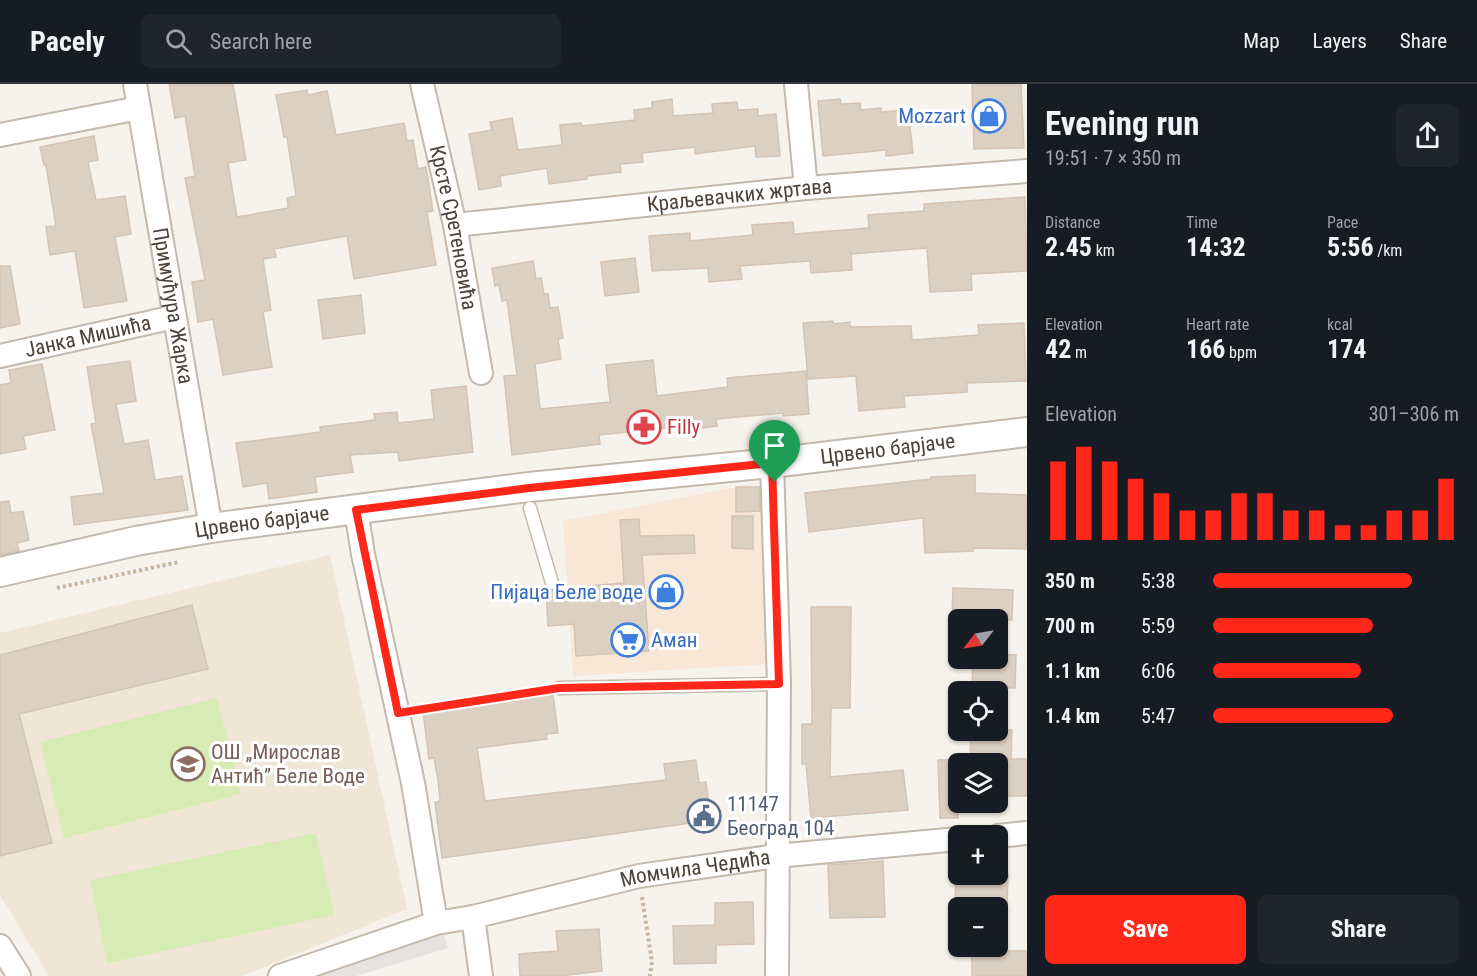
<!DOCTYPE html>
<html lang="en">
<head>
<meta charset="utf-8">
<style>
  body { margin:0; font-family:"Roboto Condensed",sans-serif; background:#20242c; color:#f1f3f6; height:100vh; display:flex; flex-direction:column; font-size:22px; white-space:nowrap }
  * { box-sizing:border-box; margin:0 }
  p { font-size:20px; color:#9ea1a6 }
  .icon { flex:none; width:33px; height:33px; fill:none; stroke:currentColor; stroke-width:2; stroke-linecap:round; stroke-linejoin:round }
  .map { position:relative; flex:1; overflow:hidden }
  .panel { display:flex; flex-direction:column; background:#171b24; width:450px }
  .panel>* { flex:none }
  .needle { width:39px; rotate:239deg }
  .buttons { position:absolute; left:948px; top:525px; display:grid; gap:12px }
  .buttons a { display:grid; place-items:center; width:60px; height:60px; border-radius:9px; background:#171b24; box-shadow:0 2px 4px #0004; font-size:30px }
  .pin { position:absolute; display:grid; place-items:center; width:51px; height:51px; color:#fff; margin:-62px -26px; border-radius:50% 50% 50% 0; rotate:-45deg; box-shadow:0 0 6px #0007 }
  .pin .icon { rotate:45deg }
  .round { display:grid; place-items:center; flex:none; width:63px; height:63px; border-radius:9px; background:#20242c }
  .headline { display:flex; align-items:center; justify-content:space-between; height:102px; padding:0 18px }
  h1 { font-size:33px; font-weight:700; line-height:45px }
  .figures { display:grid; grid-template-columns:repeat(3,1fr); gap:9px; height:102px; padding:6px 18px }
  .figures div { display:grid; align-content:center }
  .figures b { font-size:26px; font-weight:700 }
  .figures small { font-size:16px; font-weight:400 }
  .figures p { font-size:16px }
  .chart { height:168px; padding:12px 18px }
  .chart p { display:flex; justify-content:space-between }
  .chart svg { width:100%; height:108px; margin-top:6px; stroke:#ff271a; stroke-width:6 }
  .action { display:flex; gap:12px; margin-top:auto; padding:12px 18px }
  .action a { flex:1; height:69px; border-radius:9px; background:#ff271a; color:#fff; font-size:24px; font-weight:700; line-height:69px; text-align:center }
  .action a+a { background:#20242c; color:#f1f3f6 }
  ul { padding:0 18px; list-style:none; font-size:20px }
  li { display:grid; grid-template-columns:96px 72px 1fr; align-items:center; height:45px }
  li i { height:15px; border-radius:8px; background:#ff271a }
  header { display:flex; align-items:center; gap:36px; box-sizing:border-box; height:84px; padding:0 30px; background:#171b24; border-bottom:2px solid #363941 }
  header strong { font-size:28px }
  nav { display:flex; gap:33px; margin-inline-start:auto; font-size:21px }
  .search { width:420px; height:54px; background:#20242c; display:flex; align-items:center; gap:15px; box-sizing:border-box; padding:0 21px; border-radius:9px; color:#9ea1a6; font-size:22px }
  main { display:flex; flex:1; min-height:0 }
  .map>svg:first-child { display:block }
  .commercial { fill:#f8e7d7 }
  .education { fill:#f0e6d5 }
  .green { fill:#d7ebb4 }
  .parking { fill:#e5e3e0 }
  .building { fill:#dcd0c3; stroke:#d4c4b3; stroke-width:1.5 }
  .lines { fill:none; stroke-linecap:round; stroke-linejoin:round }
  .service-casing { stroke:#c3b9ad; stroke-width:15 }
  .minor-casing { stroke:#c3b9ad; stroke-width:26 }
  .tertiary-casing { stroke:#c3b9ad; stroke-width:32 }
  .path { stroke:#c5b49e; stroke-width:4; stroke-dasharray:3 3; stroke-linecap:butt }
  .service { stroke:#fff; stroke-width:12 }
  .minor { stroke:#fff; stroke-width:22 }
  .tertiary { stroke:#fff; stroke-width:28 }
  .route-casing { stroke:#fff; stroke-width:12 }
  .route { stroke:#ff271a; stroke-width:8 }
  .labels { text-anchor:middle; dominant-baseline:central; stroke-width:6; stroke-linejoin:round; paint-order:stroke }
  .shop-label { font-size:21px; fill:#366cbe; stroke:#fff; text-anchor:end }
  .street-label { font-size:21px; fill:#4b4239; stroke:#fff }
  .health-label { font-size:21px; fill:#be3a42; stroke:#fff; text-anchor:start }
  .education-label { font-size:21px; fill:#785e54; stroke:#fff; text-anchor:start }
  .service-label { font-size:21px; fill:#4e5e75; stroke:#fff; text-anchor:start }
</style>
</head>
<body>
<header>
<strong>Pacely</strong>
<div class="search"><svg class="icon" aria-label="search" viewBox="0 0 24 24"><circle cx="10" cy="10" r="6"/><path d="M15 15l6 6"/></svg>Search here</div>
<nav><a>Map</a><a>Layers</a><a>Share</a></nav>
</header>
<main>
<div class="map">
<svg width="1027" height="892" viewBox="0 0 1027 892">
  <rect width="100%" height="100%" fill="#f6f2ec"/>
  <path class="commercial" d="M760,402L768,580L573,592L563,437L736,403Z"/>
  <path class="education" d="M330,471L407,825L242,892H49L0,811V549Z"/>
  <path class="green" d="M217,614L241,710L64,754L40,658Z
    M316,749L334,831L107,879L90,796Z"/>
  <path class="parking" d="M441,841L448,864L356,892H290Z"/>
  <path class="building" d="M169,0H233L246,76L228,79L237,133L288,124L287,114L296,112L287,53H284L276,11L307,6L308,11L327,7L336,51L404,39L407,57L413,56L418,85L426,83L433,127L427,128L436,181L354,195L347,152L274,165L276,173L263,175L271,226L263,228L272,283L223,291L213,235L198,238L192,198L205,196L185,94L195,92L185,32L175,34Z
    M972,0H1021L1024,64L974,65Z
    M672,15L673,32L713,29L712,20L737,18L738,26L758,25V32L776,30L780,72L756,73L755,62L695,70V63L642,69L643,78L620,80L621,88L587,92V95L549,100L547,84L500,92L501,102L479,106L469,50L492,46L490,38L512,34L518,66L562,61L560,41L581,39L582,42L635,36L634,26L652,24V18Z
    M840,15L841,20L860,19L861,26L881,24V28L908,26L913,69L886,72V66L823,72L818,17Z
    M94,52L98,76L88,78L96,116L125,112L131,150L115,153L127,217L84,224L75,167L50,171L46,143L56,142L46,81H44L40,63Z
    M1025,113L1027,187L971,190L972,206L930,208L927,164L851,170L852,186L811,189L810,177L740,182L742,195L709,198L708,184L652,187L649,152L690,149V157L753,151L752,141L793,138L794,150L869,144L868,131L924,127V120Z
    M635,174L639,208L605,212L601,178Z
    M533,177L536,195L541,194L544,210H548L550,224L558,223L563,254L558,255L561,275L535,280L540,325L610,318L606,281L653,276L657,312L728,303L727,294L806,287L809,330L783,332V329L716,335L717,342L677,347L676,343L599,351L600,360L512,371L504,292L517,291L507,216L502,217L499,201L495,202L492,184Z
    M0,182H10L20,240L0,244Z
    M361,211L365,249L323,255L318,216Z
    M833,237L834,240L850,238V243L911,242L912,256L979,251L978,241L1024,239L1026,297L967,299V308L904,312L905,323L859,327L856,292L808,295L803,239Z
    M130,277L136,317L116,320L124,360L148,356L155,396L182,392L188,426L74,441L71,413L104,409L91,340L96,339L87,283Z
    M42,280L55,346L23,352L26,365L0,370V301L11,299L9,286Z
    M466,302L473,368L399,377L398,368L350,371L353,388L315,393L317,408L269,415L267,399L243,403L236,359L321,348L320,343L375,336L374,330L397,328L398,339L434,335L431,306Z
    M975,391V409L1027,411L1026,465L973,464V467L925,469L923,434L809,448L805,409L931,395V393Z
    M736,403H759L760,427L736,428Z
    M9,417L11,429L23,427L29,456L17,459L19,467L0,471V418Z
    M732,432H753V465L732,464Z
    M639,435L640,452L694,451L695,469L642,471L649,567L576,572L574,540L548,542L546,505L555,507L560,501H564V504L624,499L620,436Z
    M953,504L1013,506L1012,536H952Z
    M192,521L208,585L19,630L52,759L0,772V571Z
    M811,523H851L850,624H831L830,693L903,686L908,726L811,734L806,680H802V640H812Z
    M998,570L1016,571L1015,604L972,603L973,574H998Z
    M553,610L558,649L546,650L547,655L477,664L485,717L666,696L664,680L696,676L699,699L706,698L711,736L442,774L435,718L440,717L438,696L434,674L429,675L423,627Z
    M971,646H1012L1011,675H1027V712H998V680H970Z
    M938,676H958V734H940Z
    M883,777L885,833L830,834L828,781Z
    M956,790H1008L1007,823L955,822Z
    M753,818L754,860L716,861V879L674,880L673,842L715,841V819Z
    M599,845L602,887L559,892H520L519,870L558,867L556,847Z
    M972,867H1027V892H972Z"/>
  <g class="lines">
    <defs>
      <path id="service" d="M530,424L552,499
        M559,604L779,600"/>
      <g id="minor">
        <path id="s1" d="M135,0L211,444"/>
        <path id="s2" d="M422,0L455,141L481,289"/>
        <path d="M796,0L806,104"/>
        <path d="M0,51L139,24"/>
        <path id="s3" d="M455,141L806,104L1027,87"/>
        <path id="s4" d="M0,272L174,233"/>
        <path d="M772,379L779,600L777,892"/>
        <path d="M356,426L363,470L413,699L436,839"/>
        <path d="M998,752L1027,749"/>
        <path d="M473,833L481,892"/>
        <path d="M0,862L19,892"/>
        <path id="s5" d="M280,892L436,839L473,833L639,792L776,772L958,755"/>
      </g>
      <g id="tertiary">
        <path id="s6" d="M0,488L136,457L211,444L529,403L772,379L1027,348"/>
      </g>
    </defs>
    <use href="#service" class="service-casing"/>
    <use href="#minor" class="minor-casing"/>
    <use href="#tertiary" class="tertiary-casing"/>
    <path class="path" d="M57,504L179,478
      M419,625L542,606
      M642,813L652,878L650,892"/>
    <use href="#service" class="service"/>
    <use href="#minor" class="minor"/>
    <use href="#tertiary" class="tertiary"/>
  </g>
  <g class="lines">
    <defs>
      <path id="route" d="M772,379L779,600L559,604L398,629L356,426L529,404Z"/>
    </defs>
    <use href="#route" class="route-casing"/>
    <use href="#route" class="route"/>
  </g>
  <defs>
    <symbol id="shop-ring" viewBox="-11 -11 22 22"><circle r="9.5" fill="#fff" stroke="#3f7fe0" stroke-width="1.5"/><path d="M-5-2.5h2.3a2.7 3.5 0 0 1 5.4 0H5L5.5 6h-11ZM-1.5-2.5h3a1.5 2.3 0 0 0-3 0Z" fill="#3f7fe0"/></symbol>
    <symbol id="pharmacy-ring" viewBox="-11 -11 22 22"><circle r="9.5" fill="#fff" stroke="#e0444e" stroke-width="1.5"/><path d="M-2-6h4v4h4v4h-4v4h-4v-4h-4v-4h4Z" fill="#e0444e"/></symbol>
    <symbol id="supermarket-ring" viewBox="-11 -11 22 22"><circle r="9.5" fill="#fff" stroke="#3f7fe0" stroke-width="1.5"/><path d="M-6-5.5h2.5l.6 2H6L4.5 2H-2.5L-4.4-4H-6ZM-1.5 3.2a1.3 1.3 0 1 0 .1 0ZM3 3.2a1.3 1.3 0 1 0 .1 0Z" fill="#3f7fe0"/></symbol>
    <symbol id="school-ring" viewBox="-11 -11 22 22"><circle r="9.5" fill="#fff" stroke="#8d6e63" stroke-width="1.5"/><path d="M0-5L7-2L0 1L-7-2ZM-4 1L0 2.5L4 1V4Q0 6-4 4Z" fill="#8d6e63"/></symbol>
    <symbol id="civic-ring" viewBox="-11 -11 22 22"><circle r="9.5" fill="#fff" stroke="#5c6f8a" stroke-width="1.5"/><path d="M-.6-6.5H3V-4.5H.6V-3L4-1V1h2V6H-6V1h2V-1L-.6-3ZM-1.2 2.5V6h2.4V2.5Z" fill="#5c6f8a"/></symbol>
  </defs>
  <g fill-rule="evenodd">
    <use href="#shop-ring" x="970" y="13" width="38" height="38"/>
    <use href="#pharmacy-ring" x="625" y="324" width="38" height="38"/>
    <use href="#shop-ring" x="647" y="489" width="38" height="38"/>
    <use href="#supermarket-ring" x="609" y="537" width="38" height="38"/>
    <use href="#school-ring" x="169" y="661" width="38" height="38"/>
    <use href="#civic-ring" x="685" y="713" width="38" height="38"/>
  </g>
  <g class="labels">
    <g class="shop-label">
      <text x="966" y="32">Mozzart</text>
      <text x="643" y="508">Пијаца Беле воде</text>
      <text x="651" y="556" text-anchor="start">Аман</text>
    </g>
    <g class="street-label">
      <text stroke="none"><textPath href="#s3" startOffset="286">Краљевачких жртава</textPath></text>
      <text stroke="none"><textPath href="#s2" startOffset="147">Крсте Сретеновића</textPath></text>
      <text stroke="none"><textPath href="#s1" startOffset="225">Примућура Жарка</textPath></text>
      <text stroke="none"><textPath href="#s4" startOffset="90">Јанка Мишића</textPath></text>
      <text stroke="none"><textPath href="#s6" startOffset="897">Црвено барјаче</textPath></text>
      <text stroke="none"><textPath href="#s6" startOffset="267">Црвено барјаче</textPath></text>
      <text stroke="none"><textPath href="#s5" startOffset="430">Момчила Чедића</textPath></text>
    </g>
    <g class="health-label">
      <text x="667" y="343">Filly</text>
    </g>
    <g class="education-label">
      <text x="211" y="668">ОШ „Мирослав<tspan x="211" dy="24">Антић” Беле Воде</tspan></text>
    </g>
    <g class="service-label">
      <text x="727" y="720">11147<tspan x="727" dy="24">Београд 104</tspan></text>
    </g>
  </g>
</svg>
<div class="buttons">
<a><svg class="needle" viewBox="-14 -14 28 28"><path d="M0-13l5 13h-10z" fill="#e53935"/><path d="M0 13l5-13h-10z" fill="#9ea1a6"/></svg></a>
<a><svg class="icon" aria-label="locate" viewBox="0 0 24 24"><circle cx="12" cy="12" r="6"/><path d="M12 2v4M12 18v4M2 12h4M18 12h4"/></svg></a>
<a><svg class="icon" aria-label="layers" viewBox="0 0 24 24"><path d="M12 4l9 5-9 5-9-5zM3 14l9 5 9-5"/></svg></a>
<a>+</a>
<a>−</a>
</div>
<div class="pin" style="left:775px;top:398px;background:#1e9e55"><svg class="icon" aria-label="arrive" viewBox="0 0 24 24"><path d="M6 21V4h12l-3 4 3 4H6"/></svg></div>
</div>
<section class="panel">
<div class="headline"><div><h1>Evening run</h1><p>19:51 · 7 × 350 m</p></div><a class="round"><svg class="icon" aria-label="share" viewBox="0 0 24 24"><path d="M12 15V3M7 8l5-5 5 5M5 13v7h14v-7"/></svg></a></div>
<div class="figures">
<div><p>Distance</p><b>2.45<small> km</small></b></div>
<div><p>Time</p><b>14:32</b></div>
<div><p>Pace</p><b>5:56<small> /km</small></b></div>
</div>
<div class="figures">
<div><p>Elevation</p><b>42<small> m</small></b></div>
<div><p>Heart rate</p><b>166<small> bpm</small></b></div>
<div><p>kcal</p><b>174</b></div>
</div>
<div class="chart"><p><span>Elevation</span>301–306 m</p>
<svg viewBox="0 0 160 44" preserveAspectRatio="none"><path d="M5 44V12M15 44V6M25 44V12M35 44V19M45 44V25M55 44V32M65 44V32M75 44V25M85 44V25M95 44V32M105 44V32M115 44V38M125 44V38M135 44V32M145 44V32M155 44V19"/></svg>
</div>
<ul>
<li><b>350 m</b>5:38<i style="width:81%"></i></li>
<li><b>700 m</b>5:59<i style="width:65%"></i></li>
<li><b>1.1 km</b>6:06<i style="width:60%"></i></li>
<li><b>1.4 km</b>5:47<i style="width:73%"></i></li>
</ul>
<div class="action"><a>Save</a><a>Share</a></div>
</section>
</main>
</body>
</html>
